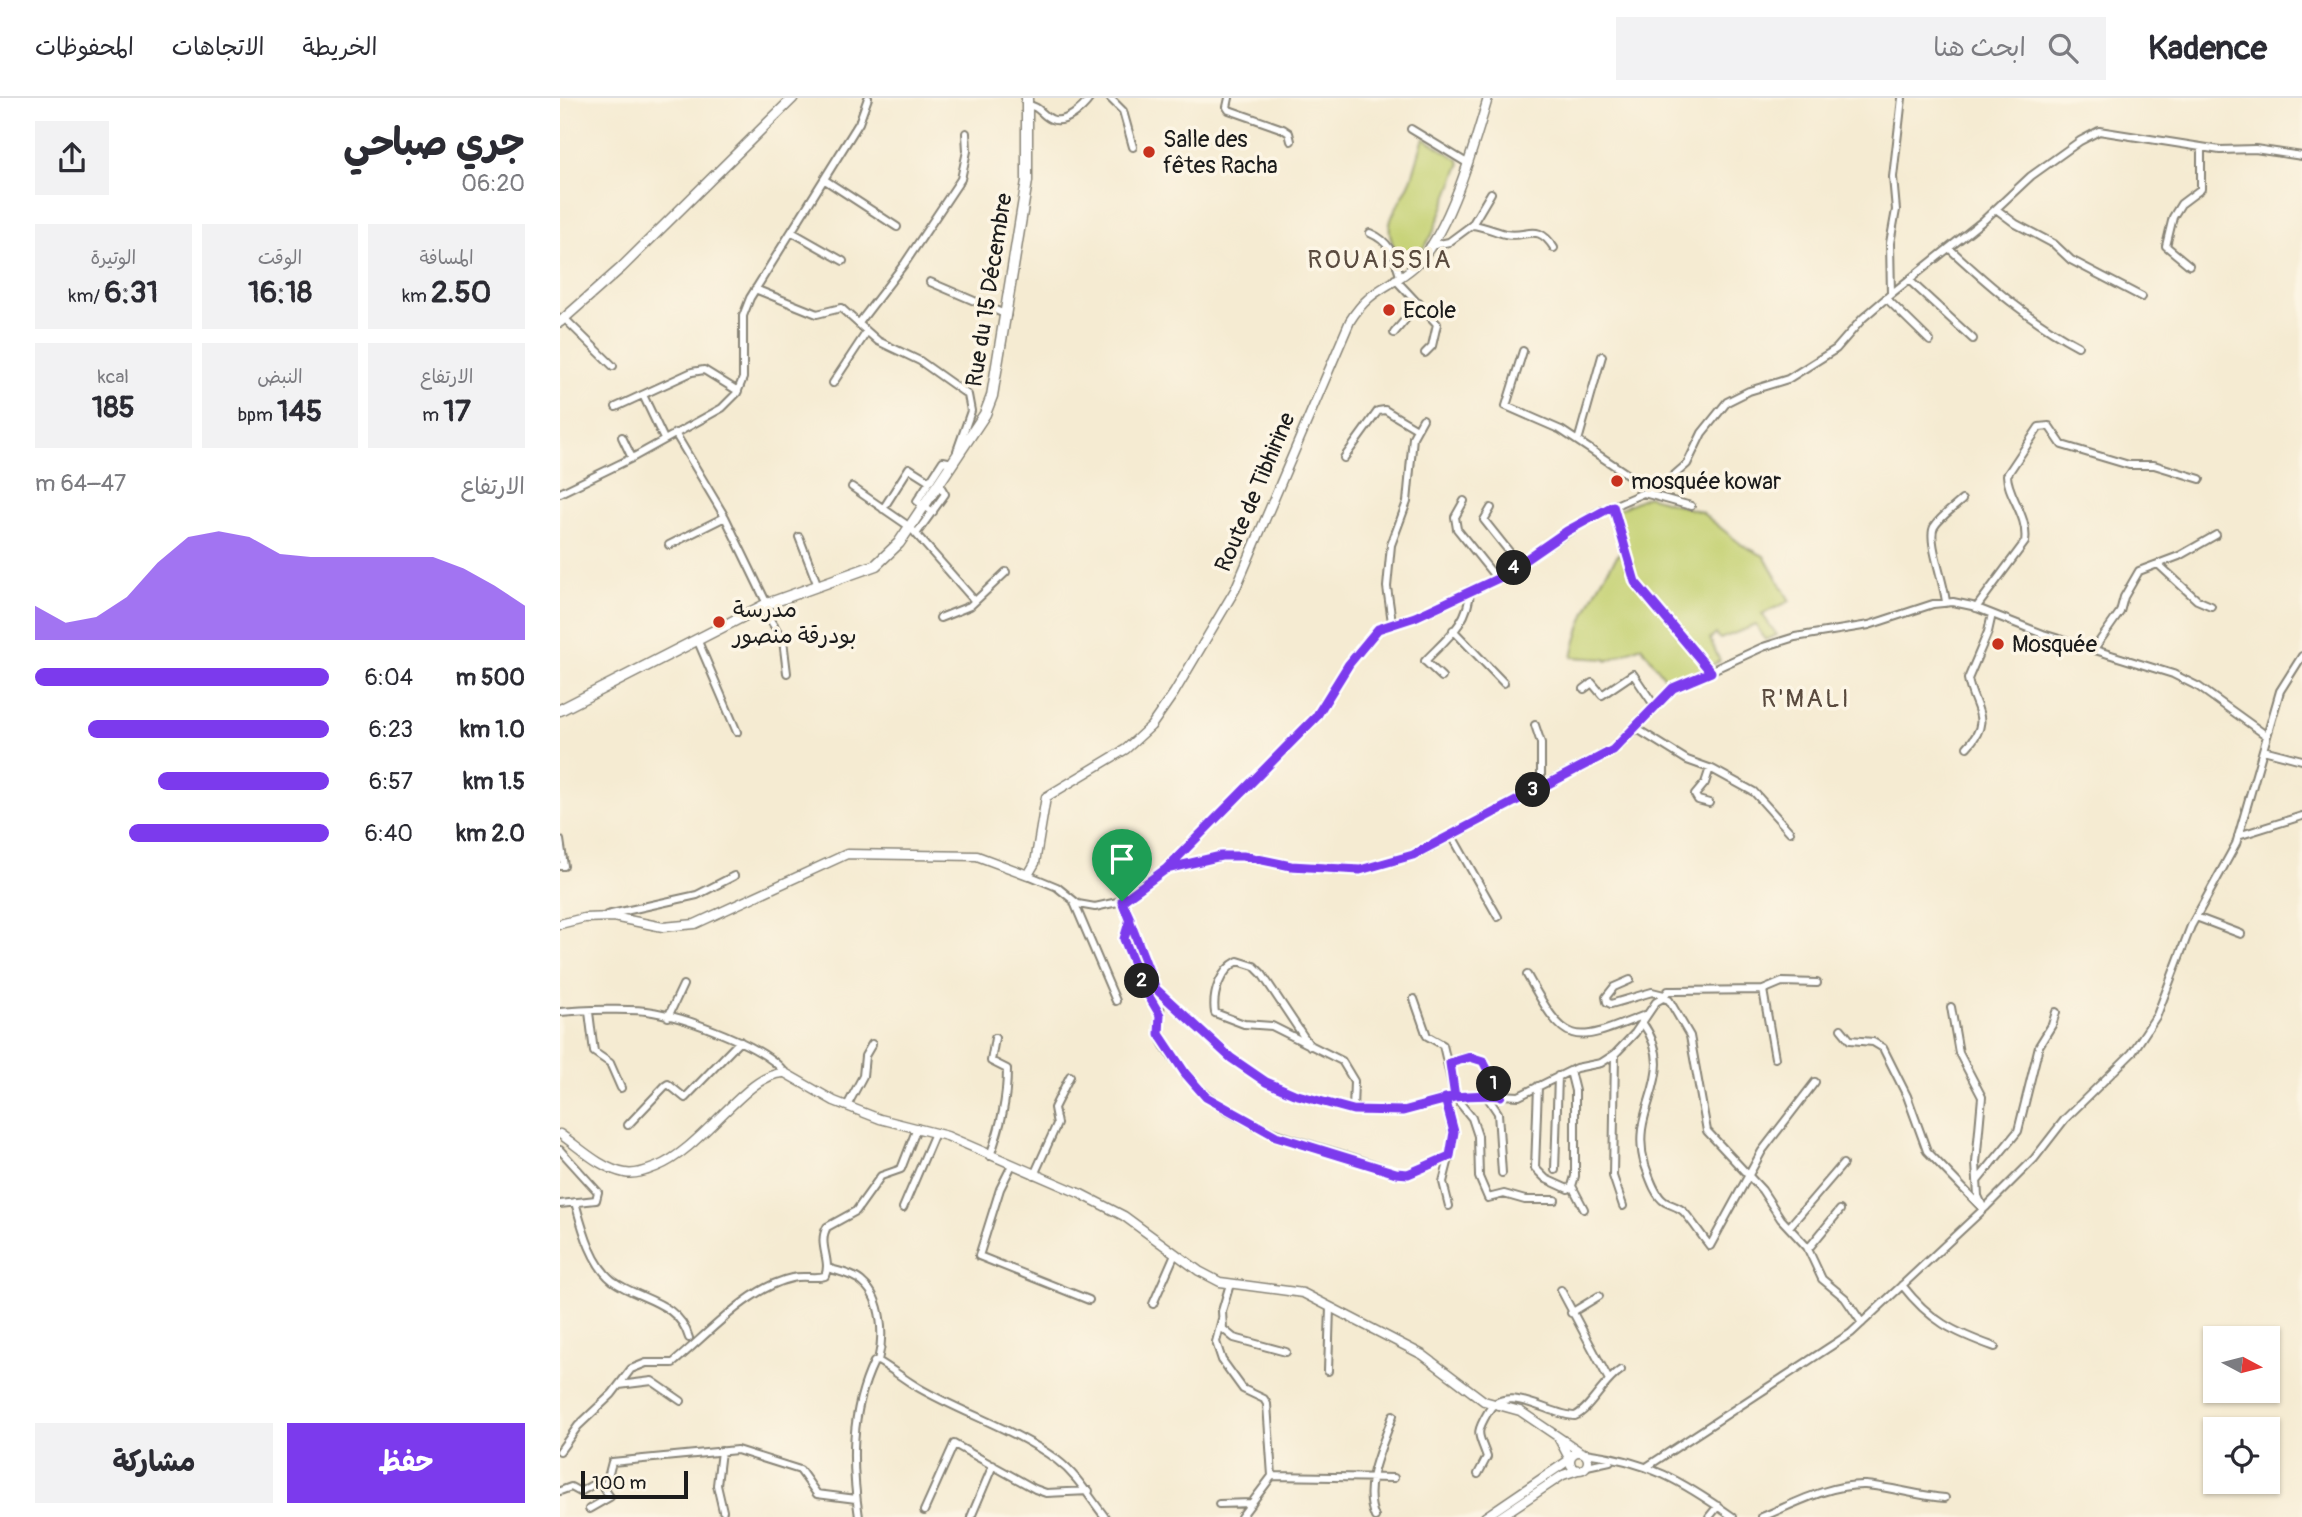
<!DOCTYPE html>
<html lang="ar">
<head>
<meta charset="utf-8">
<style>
  body { margin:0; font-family:Pangolin,"Playpen Sans Arabic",sans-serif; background:#f2f2f3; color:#2b2b33; direction:rtl; height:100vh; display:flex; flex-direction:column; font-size:26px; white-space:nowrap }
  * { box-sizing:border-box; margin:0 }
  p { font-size:23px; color:#7c7c81 }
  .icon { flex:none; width:38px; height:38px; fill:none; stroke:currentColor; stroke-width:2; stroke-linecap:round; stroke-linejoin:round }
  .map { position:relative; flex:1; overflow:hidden; direction:ltr }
  .sheet { display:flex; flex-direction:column; background:#fff; width:560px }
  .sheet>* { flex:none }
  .needle { width:46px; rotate:97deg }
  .controls { position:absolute; left:1643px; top:1228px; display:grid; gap:14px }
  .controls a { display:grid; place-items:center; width:77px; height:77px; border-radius:0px; background:#fff; box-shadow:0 2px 5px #0004; font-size:35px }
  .scale { position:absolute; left:21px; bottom:18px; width:107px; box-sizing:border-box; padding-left:7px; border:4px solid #1c1c1c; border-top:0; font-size:19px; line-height:24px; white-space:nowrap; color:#1c1c1c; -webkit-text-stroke:5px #fcf5e5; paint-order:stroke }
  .pin { position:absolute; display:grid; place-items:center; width:60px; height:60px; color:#fff; margin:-72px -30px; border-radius:50% 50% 50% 0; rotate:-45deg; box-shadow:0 0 7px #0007 }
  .pin .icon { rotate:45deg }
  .km { position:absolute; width:35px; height:35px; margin:-18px; border-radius:50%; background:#222; color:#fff; font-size:19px; line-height:35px; text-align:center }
  .round { display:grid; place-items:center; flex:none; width:74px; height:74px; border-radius:0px; background:#f2f2f3 }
  .headline { display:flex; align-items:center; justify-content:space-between; height:119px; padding:0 35px }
  h1 { font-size:38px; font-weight:700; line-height:52px }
  .stats { display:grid; grid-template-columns:repeat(3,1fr); gap:10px; height:119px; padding:7px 35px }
  .stats div { display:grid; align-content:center; border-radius:0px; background:#f2f2f3; text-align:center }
  .stats b { font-size:30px; font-weight:700 }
  .stats small { font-size:19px; font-weight:400 }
  .stats p { font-size:19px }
  .chart { height:196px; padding:14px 35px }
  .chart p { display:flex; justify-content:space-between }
  .chart svg { width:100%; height:126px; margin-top:7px; fill:#7c3aed; opacity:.7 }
  .primary-button { display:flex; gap:14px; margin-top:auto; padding:14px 35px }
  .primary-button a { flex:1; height:80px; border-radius:0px; background:#7c3aed; color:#fff; font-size:28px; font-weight:700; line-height:80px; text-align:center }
  .primary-button a+a { background:#f2f2f3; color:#2b2b33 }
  ul { padding:0 35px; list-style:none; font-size:23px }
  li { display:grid; grid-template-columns:112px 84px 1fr; align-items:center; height:52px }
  li i { height:18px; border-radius:9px; background:#7c3aed }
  header { display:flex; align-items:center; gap:42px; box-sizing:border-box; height:98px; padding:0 35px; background:#fff; border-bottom:2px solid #e1e1e2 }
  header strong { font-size:33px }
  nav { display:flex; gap:38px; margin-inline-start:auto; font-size:24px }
  .search { width:490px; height:63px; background:#f2f2f3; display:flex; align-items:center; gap:18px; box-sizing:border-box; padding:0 24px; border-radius:0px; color:#7c7c81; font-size:26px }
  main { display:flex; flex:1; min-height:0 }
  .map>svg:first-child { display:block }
  .green { fill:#c5d173; stroke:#707648; stroke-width:2 }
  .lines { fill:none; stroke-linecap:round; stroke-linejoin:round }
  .minor-casing { stroke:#888477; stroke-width:10 }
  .tertiary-casing { stroke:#888477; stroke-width:11 }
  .secondary-casing { stroke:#888477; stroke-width:12 }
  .primary-casing { stroke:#888477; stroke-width:13 }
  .minor { stroke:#fff; stroke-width:6 }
  .tertiary { stroke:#fff; stroke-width:8 }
  .secondary { stroke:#fff; stroke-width:9 }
  .primary { stroke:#fff; stroke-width:10 }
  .route-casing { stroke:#fff; stroke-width:14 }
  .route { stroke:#7c3aed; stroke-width:9 }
  .poi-dot { fill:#c8321e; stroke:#fcf5e5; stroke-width:2.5 }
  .labels { text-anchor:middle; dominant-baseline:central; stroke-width:7; stroke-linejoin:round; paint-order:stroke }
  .poi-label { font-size:23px; fill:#1c1c1c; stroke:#fcf5e5; text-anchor:start }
  .street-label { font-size:23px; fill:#1c1c1c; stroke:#fcf5e5 }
  .quarter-label { font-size:26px; letter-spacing:2px; fill:#5a4b3f; stroke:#fcf5e5 }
</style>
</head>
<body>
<header>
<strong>Kadence</strong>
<div class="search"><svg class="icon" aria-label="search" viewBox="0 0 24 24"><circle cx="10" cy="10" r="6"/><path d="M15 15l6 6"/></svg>ابحث هنا</div>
<nav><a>الخريطة</a><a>الاتجاهات</a><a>المحفوظات</a></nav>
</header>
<main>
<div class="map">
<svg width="1742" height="1419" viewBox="0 0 1742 1419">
  <rect width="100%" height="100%" fill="#fcf5e5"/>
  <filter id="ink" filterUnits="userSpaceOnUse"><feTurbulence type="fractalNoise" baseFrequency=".0143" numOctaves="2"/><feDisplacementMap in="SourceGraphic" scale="14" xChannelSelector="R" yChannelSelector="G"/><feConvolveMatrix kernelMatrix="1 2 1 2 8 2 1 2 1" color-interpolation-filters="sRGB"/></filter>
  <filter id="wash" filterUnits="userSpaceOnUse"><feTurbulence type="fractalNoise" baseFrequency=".00686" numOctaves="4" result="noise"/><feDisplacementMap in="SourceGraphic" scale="28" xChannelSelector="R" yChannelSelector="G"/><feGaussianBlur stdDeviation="1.57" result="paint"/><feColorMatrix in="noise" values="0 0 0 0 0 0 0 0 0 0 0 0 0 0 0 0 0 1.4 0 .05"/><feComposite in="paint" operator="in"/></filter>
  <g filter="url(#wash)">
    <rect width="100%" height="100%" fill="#f5ebd2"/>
    <path class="green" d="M864,40L899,62L900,67L872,137L862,152L838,157C818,122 838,113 851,82C856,69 859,53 864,40Z
      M1088,398L1141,414L1182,447L1204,458L1230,503L1202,516L1217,537L1205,542L1196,527L1160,541L1156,536L1150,541L1160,563L1111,588L1081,548L1047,563L1046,561L1012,559C1020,520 1040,479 1065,448L1055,413Z"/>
  </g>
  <g filter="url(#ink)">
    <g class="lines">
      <defs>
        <path id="minor" d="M550,0L563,13L573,49
          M669,0L667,9L669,12L723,31L729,35L731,43
          M467,7C480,8 481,17 491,21C505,27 523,10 530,0
          M851,31L907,65
          M265,82L337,129
          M1436,111L1456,126L1494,146L1511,162L1582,199
          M912,127L931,95
          M232,134L283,163
          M810,135C831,144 834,158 840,178
          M870,148L889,144L912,127C923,128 934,133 945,136C967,141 977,123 994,150
          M1390,151C1429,187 1470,223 1518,248
          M1629,167L1606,148L1613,119L1621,106L1641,91V49
          M835,181L877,226L872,248L865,255
          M1349,182L1413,241
          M370,184L447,217
          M195,191L257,216L281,210L318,243L360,263L408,297L411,313L397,353
          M1331,196L1330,145L1336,112L1333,79L1342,0
          M1326,200L1370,243
          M4,220L53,268
          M299,225L345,165L401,81L407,53L406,35
          M834,235L859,205
          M963,253L946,308L1001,332L1091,392
          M273,285L306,235
          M83,297L104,341
          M56,309L132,274L144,272L178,293
          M115,335L165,419L207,506
          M62,339L72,360
          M1018,343L1042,258
          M784,360L818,313L825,312L857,331
          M292,389L350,429L414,502
          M0,395L72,360L162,310L177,295L183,280V218L190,200L299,25L308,0
          M1084,395L1131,408
          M904,403L895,419L897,431L937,481
          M1053,408L1075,484L1151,574
          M931,410L924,422L959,466
          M323,411L349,370L368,382
          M373,414L357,403L383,363L393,365L394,363
          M356,436L385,396L379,386
          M239,439L258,488
          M109,447L165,419
          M1598,466L1637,502L1651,508
          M1386,505C1385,486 1367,442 1374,429C1380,419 1393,410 1402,402
          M202,509L223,542L227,575
          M1416,510L1465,444C1469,418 1447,397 1447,377L1479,329L1489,328L1502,347L1569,367H1594L1640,381
          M380,520L410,508L446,474
          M832,524L827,489L831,447L847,404L853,339L863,321
          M893,532L944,585
          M137,541L177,634
          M1534,551L1560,514L1564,499L1579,473L1619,458L1656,437
          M882,579L865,563C887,540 909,525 910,492
          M1024,591L1032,585L1042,597L1073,576L1094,607
          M975,627L981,645V688
          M1074,629L1127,662L1152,671L1194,694L1230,734
          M1407,649C1434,621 1413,610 1408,581L1428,534L1432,516
          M1703,652L1742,662
          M1149,705L1138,702L1135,697L1145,685L1150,670
          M892,738L938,819
          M1678,738L1742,718
          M0,742L4,768H0
          M606,771L756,619L789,566L818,531L855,519L939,480L1037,415L1104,386L1127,366L1142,335L1167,304L1189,293L1228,281L1276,251L1303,220L1331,196L1424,122L1471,78L1520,43L1539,33L1660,52L1695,51L1742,58
          M468,777L497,789L518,806L535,809L562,803L606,771L661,758H683L731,768L800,772L845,759L875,747L981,688L1053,652L1113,590L1203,549L1235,539L1309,527L1373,506L1393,504L1412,508L1483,536L1613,576L1639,589L1707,638
          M513,802L556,903
          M562,803L596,891L626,920L671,960L706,984L734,996L793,1012L843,1013L885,1000L924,996L959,998L1016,970L1041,965L1055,956L1075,935L1096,904L1103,900L1109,902L1130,938L1147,1033L1202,1092L1221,1121L1247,1149L1262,1181L1285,1200L1302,1225
          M47,817L137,797L174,778
          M1636,819L1681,836
          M570,821L564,841L584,890L600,917
          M967,877C1007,949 1010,947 1085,917
          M1070,882L1054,889L1046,899L1047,904L1051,906L1092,894L1104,897
          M1203,892L1215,960
          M602,898C601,909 597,923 599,935C601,947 612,958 619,967C671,1040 760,1043 836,1075L848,1076L889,1058
          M1103,900L1108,893H1114L1203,892L1222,884L1257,885
          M854,901L867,938L883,947L895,999L912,1020L918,1038L919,1079L928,1100L944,1096L965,1102H995
          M1391,909L1399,955L1422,999L1416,1065L1418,1098L1423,1109
          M0,914C20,912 74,910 93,914C126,920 206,948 225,975
          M29,914L34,954L50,965L61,990
          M108,919L123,887
          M1082,924C1122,980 1067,1008 1085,1067C1089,1078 1095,1098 1105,1104C1112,1108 1118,1108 1124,1114C1133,1124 1141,1137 1150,1148L1202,1053L1255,984
          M1281,931L1290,942L1313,944L1323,950L1347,998L1367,1053L1423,1111
          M750,948L702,876L694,868L678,863C660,872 652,896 655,915L684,926L712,928L782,963L794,983L793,1012
          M1055,956L1053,1078L1063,1108
          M890,965L910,959L923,963L941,998
          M978,988L975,1070L986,1081L1008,1091L1012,1088L1015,1078V993L1010,973
          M926,997L938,1015L942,1075
          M885,1000L894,1041L883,1084L889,1108
          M287,1008L303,978L305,958L312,946
          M68,1027L105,988L108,986L125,1000L180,943
          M0,1052L38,1094L36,1102L0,1106
          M430,1058C441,1027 447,1003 447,971L431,963L435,940
          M452,1067L440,1091L419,1158L529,1202
          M995,1072L998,978
          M474,1077L497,1026L494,1010L510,978
          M1418,1082L1458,1033L1479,948L1492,927L1496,914
          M1012,1088L1024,1111
          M15,1104C22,1129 31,1166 53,1183C79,1202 119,1203 129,1240
          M343,1110L375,1035
          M1229,1129L1283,1066
          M1248,1151L1280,1112
          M268,1170C279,1174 294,1176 303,1185C323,1202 324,1239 318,1263
          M670,1186L662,1213L663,1231L674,1240L726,1254
          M1342,1187C1370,1223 1393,1234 1435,1249
          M1001,1192L1048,1280
          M593,1206L615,1156
          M1011,1215L1039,1198
          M662,1221L656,1244L662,1262L683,1291L704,1301L707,1306L712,1378L681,1419
          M768,1273L770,1209
          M59,1287L92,1283L121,1303
          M0,1353L18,1328L52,1296L71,1271L86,1265H113C147,1237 189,1189 232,1180C243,1177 254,1181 265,1178C272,1162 257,1146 267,1129L296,1113L321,1078L341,1071L357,1030
          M161,1353L157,1387L163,1413
          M1025,1355C1088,1363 1122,1383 1173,1419
          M1027,1368L1050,1363
          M1088,1368L1291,1235L1427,1108L1474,1061L1505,1021L1572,955L1597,917L1631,828L1676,746L1720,593L1742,558
          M918,1376L927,1359C919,1335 914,1338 928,1314C945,1283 990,1318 1015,1318C1031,1311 1043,1283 1061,1272
          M712,1378L834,1380
          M45,1391L52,1364L177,1352L240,1372L257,1396L296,1401
          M0,1393L11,1389L20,1394L39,1383L50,1399L29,1411
          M659,1406L692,1405
          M364,1413L394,1346L475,1391L486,1395L529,1393
          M299,1419C291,1365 290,1314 314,1264L318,1263C332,1271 345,1282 359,1290C404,1316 455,1331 497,1362C518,1378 529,1399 545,1419
          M411,1419L433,1367
          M815,1419C801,1387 823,1348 833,1317
          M1149,1419L1158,1408
          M1202,1419C1234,1406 1269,1386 1305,1387C1332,1389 1358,1398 1385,1400"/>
        <path id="tertiary" d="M0,826L24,820L53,819L103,829L135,826L287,756L417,758L468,777L475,765L486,699L566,651L591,628L614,595L675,492L790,223C811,189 829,191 855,168C889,136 915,45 928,0
          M0,1036C19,1049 41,1071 65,1075C75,1077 86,1073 96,1069C143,1051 188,973 225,975L274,1003L320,1021L387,1038L521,1096L564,1118L639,1173L660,1184L743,1195L863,1257L924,1303L960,1313L1019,1353
          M998,1339L1009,1360
          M1010 1363a9 9 0 1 1 18 0a9 9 0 1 1-18 0Z
          M925,1419L1009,1362
          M940,1419L1003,1377L1018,1372"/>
        <path id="secondary" d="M0,224L61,170L233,0"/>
        <path id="primary" d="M0,612L207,506L316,467L339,445L425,316L432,298L467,83V0"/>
      </defs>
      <use href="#minor" class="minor-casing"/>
      <use href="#tertiary" class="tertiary-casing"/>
      <use href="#secondary" class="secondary-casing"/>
      <use href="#primary" class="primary-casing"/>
      <use href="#minor" class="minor"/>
      <use href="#tertiary" class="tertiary"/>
      <use href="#secondary" class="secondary"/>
      <use href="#primary" class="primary"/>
    </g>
  </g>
  <g class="lines" filter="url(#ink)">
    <defs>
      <path id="route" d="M562,803L596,891L671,960L706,984L734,996L793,1012L843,1013L895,999L890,965L910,959L923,963L941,998C922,996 904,998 885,1000L894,1034L890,1058L848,1076L836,1075L716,1038L646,999L625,975L599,936L600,917L584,890L564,841L570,821L562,803L606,771L661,758H683L731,768L800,772L853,757L1053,652L1113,590L1151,574L1075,484L1053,408L1007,433L939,480L855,519L818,531L789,566L756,619L606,771L562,803"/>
    </defs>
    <use href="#route" class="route-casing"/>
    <use href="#route" class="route"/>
  </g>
  <g class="poi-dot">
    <circle cx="589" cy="54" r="7"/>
    <circle cx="829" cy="212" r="7"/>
    <circle cx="1057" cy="383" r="7"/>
    <circle cx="159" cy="524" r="7"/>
    <circle cx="1438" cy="546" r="7"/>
  </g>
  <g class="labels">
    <g class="poi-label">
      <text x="603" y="41">Salle des<tspan x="603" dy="26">fêtes Racha</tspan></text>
      <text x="843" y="212">Ecole</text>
      <text x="1071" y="383">mosquée kowar</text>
      <text x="173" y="511">مدرسة<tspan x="173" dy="26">بودرقة منصور</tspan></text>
      <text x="1452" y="546">Mosquée</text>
    </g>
    <g class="street-label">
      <text transform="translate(429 192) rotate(-81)">Rue du 15 Décembre</text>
      <text transform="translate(695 394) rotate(-67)">Route de Tibhirine</text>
    </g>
    <g class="quarter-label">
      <text x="820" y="162">ROUAISSIA</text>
      <text x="1246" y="601">R'MALI</text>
    </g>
  </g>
</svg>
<div class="controls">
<a><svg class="needle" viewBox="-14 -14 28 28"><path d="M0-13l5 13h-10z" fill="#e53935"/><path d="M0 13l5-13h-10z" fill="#7c7c81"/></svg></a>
<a><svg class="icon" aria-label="locate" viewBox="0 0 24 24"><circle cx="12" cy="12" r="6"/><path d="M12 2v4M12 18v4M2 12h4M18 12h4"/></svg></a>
</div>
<div class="scale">100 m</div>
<div class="pin" style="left:562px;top:803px;background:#1e9e55"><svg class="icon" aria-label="arrive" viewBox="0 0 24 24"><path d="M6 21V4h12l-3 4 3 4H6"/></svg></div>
<b class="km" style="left:934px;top:986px">1</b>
<b class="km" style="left:582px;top:883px">2</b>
<b class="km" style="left:973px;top:692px">3</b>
<b class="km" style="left:954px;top:470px">4</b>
</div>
<section class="sheet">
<div class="headline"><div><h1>جري صباحي</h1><p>06:20</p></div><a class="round"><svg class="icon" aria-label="share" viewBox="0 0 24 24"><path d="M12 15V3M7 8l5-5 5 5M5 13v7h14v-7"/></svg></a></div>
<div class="stats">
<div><p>المسافة</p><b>2.50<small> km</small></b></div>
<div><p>الوقت</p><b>16:18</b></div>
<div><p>الوتيرة</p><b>6:31<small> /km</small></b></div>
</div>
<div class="stats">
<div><p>الارتفاع</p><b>17<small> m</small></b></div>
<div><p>النبض</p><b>145<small> bpm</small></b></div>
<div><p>kcal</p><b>185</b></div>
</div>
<div class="chart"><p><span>الارتفاع</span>47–64 m</p>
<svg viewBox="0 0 160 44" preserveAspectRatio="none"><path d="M0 44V32L10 38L20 36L30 29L40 17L50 8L60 6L70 8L80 14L90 15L100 15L110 15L120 15L130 15L140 19L150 25L160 32V44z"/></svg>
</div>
<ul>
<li><b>500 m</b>6:04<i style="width:100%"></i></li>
<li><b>1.0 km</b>6:23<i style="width:82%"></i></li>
<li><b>1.5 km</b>6:57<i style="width:58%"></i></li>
<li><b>2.0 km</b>6:40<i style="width:68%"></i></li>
</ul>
<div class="primary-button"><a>حفظ</a><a>مشاركة</a></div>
</section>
</main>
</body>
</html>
